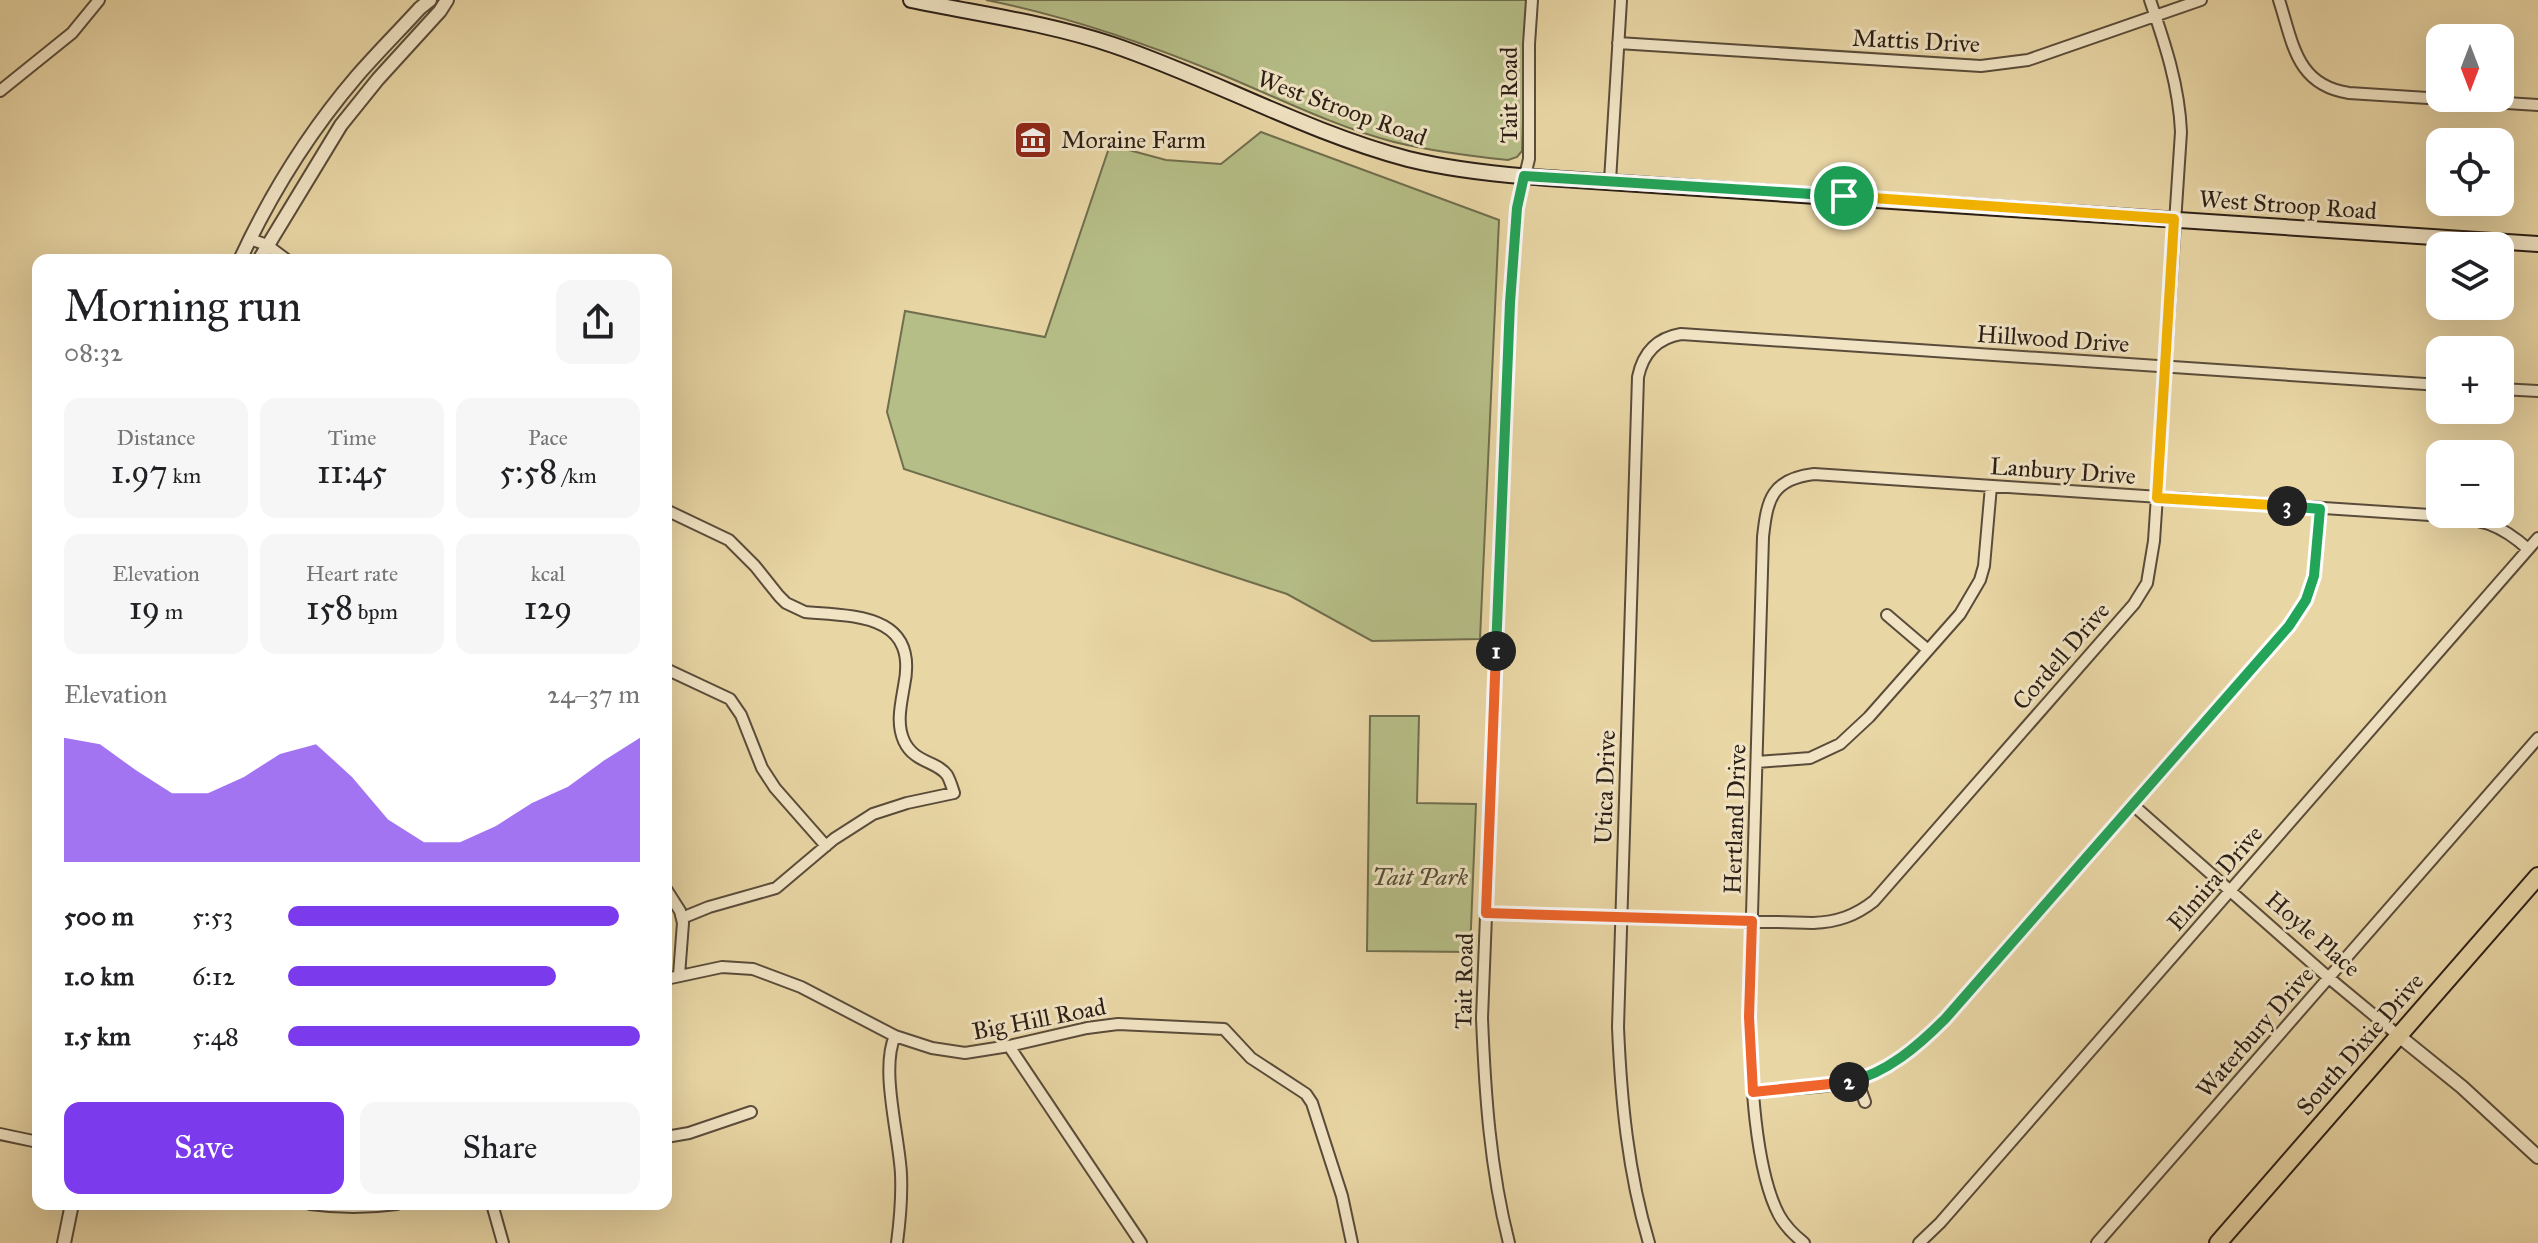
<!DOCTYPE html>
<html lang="en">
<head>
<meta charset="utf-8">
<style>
  body { margin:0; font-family:"IM FELL Great Primer",serif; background:#f6f6f6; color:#202124; height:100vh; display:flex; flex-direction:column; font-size:30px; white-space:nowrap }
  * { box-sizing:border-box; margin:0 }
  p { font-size:26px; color:#757577 }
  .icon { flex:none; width:44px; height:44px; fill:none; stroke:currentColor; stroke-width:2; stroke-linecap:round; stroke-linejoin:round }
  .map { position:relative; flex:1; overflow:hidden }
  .side { position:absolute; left:32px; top:254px; width:640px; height:956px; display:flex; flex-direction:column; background:#fff; border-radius:16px; box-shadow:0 8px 32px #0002 }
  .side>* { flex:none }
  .needle { width:52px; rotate:180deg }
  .fabs { position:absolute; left:2426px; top:24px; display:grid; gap:16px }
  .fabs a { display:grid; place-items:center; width:88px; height:88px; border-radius:16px; background:#fff; box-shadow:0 8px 32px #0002; font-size:40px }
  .pin { position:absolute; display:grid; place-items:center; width:68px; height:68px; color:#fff; margin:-34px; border:4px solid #fff; border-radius:50%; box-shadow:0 2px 8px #0007 }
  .km { position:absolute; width:40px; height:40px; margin:-20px; border-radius:50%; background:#222; color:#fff; font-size:22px; line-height:40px; text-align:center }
  .round { display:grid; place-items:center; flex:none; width:84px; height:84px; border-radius:16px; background:#f6f6f6 }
  .headline { display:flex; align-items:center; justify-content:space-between; height:136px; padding:0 32px }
  h1 { font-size:44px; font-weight:600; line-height:60px }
  .metrics { display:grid; grid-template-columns:repeat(3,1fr); gap:12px; height:136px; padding:8px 32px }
  .metrics div { display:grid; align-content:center; border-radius:16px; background:#f6f6f6; text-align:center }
  .metrics b { font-size:34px; font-weight:600 }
  .metrics small { font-size:22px; font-weight:400 }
  .metrics p { font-size:22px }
  .chart { height:224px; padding:16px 32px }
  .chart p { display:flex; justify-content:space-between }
  .chart svg { width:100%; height:144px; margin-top:8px; fill:#7c3aed; opacity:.7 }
  .action { display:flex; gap:16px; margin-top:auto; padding:16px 32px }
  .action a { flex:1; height:92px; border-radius:16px; background:#7c3aed; color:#fff; font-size:32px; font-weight:600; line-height:92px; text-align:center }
  .action a+a { background:#f6f6f6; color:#202124 }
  ul { padding:0 32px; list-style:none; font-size:26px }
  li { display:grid; grid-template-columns:128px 96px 1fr; align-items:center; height:60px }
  li i { height:20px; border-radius:10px; background:#7c3aed }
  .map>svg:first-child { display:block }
  .green { fill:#b6be87; stroke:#706e4e; stroke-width:2 }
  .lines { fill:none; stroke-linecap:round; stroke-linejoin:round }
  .minor-casing { stroke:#5a4c3a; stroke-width:14 }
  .tertiary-casing { stroke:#5a4c3a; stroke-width:16 }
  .secondary-casing { stroke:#2a1e16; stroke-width:18 }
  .primary-casing { stroke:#2a1e16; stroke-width:20 }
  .minor { stroke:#f1e4c4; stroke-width:10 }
  .tertiary { stroke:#f1e4c4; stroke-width:12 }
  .secondary { stroke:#f1e4c4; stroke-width:14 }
  .primary { stroke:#e9d6a5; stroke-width:16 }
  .split-1-casing { stroke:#fff; stroke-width:16 }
  .split-2-casing { stroke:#fff; stroke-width:16 }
  .split-3-casing { stroke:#fff; stroke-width:16 }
  .split-4-casing { stroke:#fff; stroke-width:16 }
  .split-1 { stroke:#22a559; stroke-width:10 }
  .split-2 { stroke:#f0652b; stroke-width:10 }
  .split-3 { stroke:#22a559; stroke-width:10 }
  .split-4 { stroke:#f5b400; stroke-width:10 }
  .labels { text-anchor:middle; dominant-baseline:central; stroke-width:6; stroke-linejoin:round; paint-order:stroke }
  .street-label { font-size:24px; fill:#2a1e16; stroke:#f1e4c4 }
  .poi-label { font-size:24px; fill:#2a1e16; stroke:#f1e4c4; text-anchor:start }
  .park-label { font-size:24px; font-style:italic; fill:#544e38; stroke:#f1e4c4 }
</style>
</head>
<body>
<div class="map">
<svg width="2538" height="1243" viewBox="0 0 2538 1243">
  <rect width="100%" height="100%" fill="#e9d6a5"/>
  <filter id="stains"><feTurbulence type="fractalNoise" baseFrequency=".0025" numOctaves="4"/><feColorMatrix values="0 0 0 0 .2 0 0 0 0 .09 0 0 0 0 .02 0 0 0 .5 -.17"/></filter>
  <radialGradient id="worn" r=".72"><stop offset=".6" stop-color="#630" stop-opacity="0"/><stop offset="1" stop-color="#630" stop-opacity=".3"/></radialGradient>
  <path class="green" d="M986,0H1527L1522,151L1517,157L1508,160C1469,156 1431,151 1394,142C1333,126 1276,97 1218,73C1142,42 1067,16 986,0Z
    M1261,132L1499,220L1480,639L1372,641L1287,594L904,469L887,412L905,311L1045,337L1110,145L1166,160L1221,164Z
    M1370,716H1419L1417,803L1476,804L1470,952L1367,951Z"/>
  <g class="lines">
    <defs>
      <path id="minor" d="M2279,0C2293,43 2296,85 2349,93L2538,105
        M1618,43L1981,66L2028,60L2201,0
        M0,91L72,33L99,0
        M1610,181L1621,0
        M250,239L267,245L287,260
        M2500,389L2538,391
        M666,510L729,540L755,566L779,596L786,603L805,612C855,616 919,614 904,686C901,704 896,724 904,741C914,763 937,761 947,775C950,780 952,787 954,793L907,803L873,814L834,839L776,888L709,907L682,918
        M1887,615L1928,650
        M666,669L730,699L741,715L762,768L775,788L826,846
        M1757,762L1810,758L1840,744L1869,717L1960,614L1980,580L1984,566L1991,486
        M2133,805L2329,978L2399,1036
        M666,889L680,911L683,923L679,975
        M1486,913L1813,923C1837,922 1855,916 1874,901L2134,604L2147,583L2154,541L2181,132C2179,85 2165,44 2150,0
        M666,979L722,967L753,969L801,987L895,1036L932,1048L965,1053L1009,1046L1087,1028L1118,1024L1224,1029L1251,1058L1306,1094L1312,1103L1342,1196L1352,1243
        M895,1036C880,1069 899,1135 901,1174C902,1197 900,1220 897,1243
        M1009,1046L1141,1243
        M1857,1080L1865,1102
        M1753,1092C1787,1088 1826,1089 1859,1079C1893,1069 1920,1044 1945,1019L2289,626L2306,600L2314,576L2320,509
        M0,1134L38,1142
        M666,1137L689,1133L751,1112
        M310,1204C340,1208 367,1208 397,1204
        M492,1204L503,1243
        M1509,1243C1490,1169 1485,1093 1482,1018L1510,303L1517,208L1529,159V44L1532,0
        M1649,1243C1628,1173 1621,1100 1618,1027L1638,377C1643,353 1657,338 1681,334L2440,385
        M1804,1243C1794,1235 1785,1226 1779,1215C1754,1168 1751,1071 1749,1017L1763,537C1767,499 1772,479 1814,474L2445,516C2482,520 2499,523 2528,549
        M1919,1243L1940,1223L2538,538
        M2097,1243L2538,738"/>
      <path id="tertiary" d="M240,260C270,195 310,131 357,76C377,53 399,31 420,8L430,0
        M259,260L341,125L378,79L440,11L447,0
        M2399,1036L2462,1087L2538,1157
        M64,1243L72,1204"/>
      <path id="secondary" d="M911,0C978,14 1048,23 1113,45C1213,79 1306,132 1408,159C1453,170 1501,175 1547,178L2538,244"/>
      <path id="primary" d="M2218,1243L2538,876"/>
    </defs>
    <use href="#minor" class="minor-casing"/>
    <use href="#tertiary" class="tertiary-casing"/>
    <use href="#secondary" class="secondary-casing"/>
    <use href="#primary" class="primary-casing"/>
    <use href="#minor" class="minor"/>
    <use href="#tertiary" class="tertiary"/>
    <use href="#secondary" class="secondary"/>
    <use href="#primary" class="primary"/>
  </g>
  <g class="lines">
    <defs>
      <path id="split-1" d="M1496,651L1510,303L1517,208L1524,176L1844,196"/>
      <path id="split-2" d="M1496,651L1486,913L1752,921L1749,1017L1753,1092L1849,1082"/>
      <path id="split-3" d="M1849,1082C1887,1073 1918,1046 1945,1019L2289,626L2306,600L2314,576L2320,509L2287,506"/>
      <path id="split-4" d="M1844,196L2174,219L2157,498L2287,506"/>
    </defs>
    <use href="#split-1" class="split-1-casing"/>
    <use href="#split-2" class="split-2-casing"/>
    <use href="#split-3" class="split-3-casing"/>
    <use href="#split-4" class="split-4-casing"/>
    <use href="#split-1" class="split-1"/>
    <use href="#split-2" class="split-2"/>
    <use href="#split-3" class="split-3"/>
    <use href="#split-4" class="split-4"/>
  </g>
  <defs>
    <symbol id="museum-square" viewBox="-11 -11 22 22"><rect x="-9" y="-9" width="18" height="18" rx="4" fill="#8f2418" stroke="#f1e4c4"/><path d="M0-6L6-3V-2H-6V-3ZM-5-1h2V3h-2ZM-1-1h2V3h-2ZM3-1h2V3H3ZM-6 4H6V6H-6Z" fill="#fff"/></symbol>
  </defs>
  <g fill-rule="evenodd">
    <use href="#museum-square" x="1011" y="118" width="44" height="44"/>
  </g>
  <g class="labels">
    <g class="street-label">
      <text transform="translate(1916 41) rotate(3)">Mattis Drive</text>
      <text transform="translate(1509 95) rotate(-90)">Tait Road</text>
      <text transform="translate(1342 108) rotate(20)">West Stroop Road</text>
      <text transform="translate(2288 205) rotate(4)">West Stroop Road</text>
      <text transform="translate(2053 339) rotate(4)">Hillwood Drive</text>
      <text transform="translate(2063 471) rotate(4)">Lanbury Drive</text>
      <text transform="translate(2061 656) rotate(-49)">Cordell Drive</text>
      <text transform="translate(1605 787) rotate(-88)">Utica Drive</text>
      <text transform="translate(1735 819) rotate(-88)">Hertland Drive</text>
      <text transform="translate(2215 878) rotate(-49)">Elmira Drive</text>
      <text transform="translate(2313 934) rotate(41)">Hoyle Place</text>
      <text transform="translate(1464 981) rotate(-89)">Tait Road</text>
      <text transform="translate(1039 1019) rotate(-11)">Big Hill Road</text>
      <text transform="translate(2255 1032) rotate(-49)">Waterbury Drive</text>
      <text transform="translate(2360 1044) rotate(-49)">South Dixie Drive</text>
    </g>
    <g class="poi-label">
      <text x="1061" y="140">Moraine Farm</text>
    </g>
    <g class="park-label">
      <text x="1420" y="877">Tait Park</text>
    </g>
  </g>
  <rect width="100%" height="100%" filter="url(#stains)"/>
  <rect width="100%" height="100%" fill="url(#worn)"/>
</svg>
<div class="fabs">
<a><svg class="needle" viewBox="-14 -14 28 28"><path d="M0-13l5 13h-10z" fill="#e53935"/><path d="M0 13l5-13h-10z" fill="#757577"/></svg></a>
<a><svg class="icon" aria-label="locate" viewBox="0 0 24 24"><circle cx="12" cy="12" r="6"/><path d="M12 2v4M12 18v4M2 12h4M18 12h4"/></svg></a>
<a><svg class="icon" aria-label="layers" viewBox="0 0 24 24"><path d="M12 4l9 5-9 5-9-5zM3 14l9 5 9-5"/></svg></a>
<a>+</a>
<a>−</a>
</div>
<div class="pin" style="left:1844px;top:196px;background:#1e9e55"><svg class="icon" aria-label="arrive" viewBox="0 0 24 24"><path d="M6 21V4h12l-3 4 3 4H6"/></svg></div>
<b class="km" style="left:1496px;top:651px">1</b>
<b class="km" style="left:1849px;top:1082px">2</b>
<b class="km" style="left:2287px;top:506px">3</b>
<section class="side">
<div class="headline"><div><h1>Morning run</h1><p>08:32</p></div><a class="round"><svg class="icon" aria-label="share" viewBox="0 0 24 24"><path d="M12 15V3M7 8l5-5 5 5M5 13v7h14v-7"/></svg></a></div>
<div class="metrics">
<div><p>Distance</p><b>1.97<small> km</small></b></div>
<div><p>Time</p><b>11:45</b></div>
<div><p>Pace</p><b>5:58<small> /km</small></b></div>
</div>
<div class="metrics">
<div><p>Elevation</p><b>19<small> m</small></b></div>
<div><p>Heart rate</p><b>158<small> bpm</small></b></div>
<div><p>kcal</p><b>129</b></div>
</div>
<div class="chart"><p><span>Elevation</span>24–37 m</p>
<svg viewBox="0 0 160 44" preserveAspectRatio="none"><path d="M0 44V6L10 8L20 16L30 23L40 23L50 18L60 11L70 8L80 18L90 31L100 38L110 38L120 33L130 26L140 21L150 13L160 6V44z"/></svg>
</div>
<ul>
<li><b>500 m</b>5:53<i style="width:94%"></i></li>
<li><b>1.0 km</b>6:12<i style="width:76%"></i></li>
<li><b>1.5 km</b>5:48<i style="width:100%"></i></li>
</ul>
<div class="action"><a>Save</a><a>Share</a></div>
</section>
</div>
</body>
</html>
